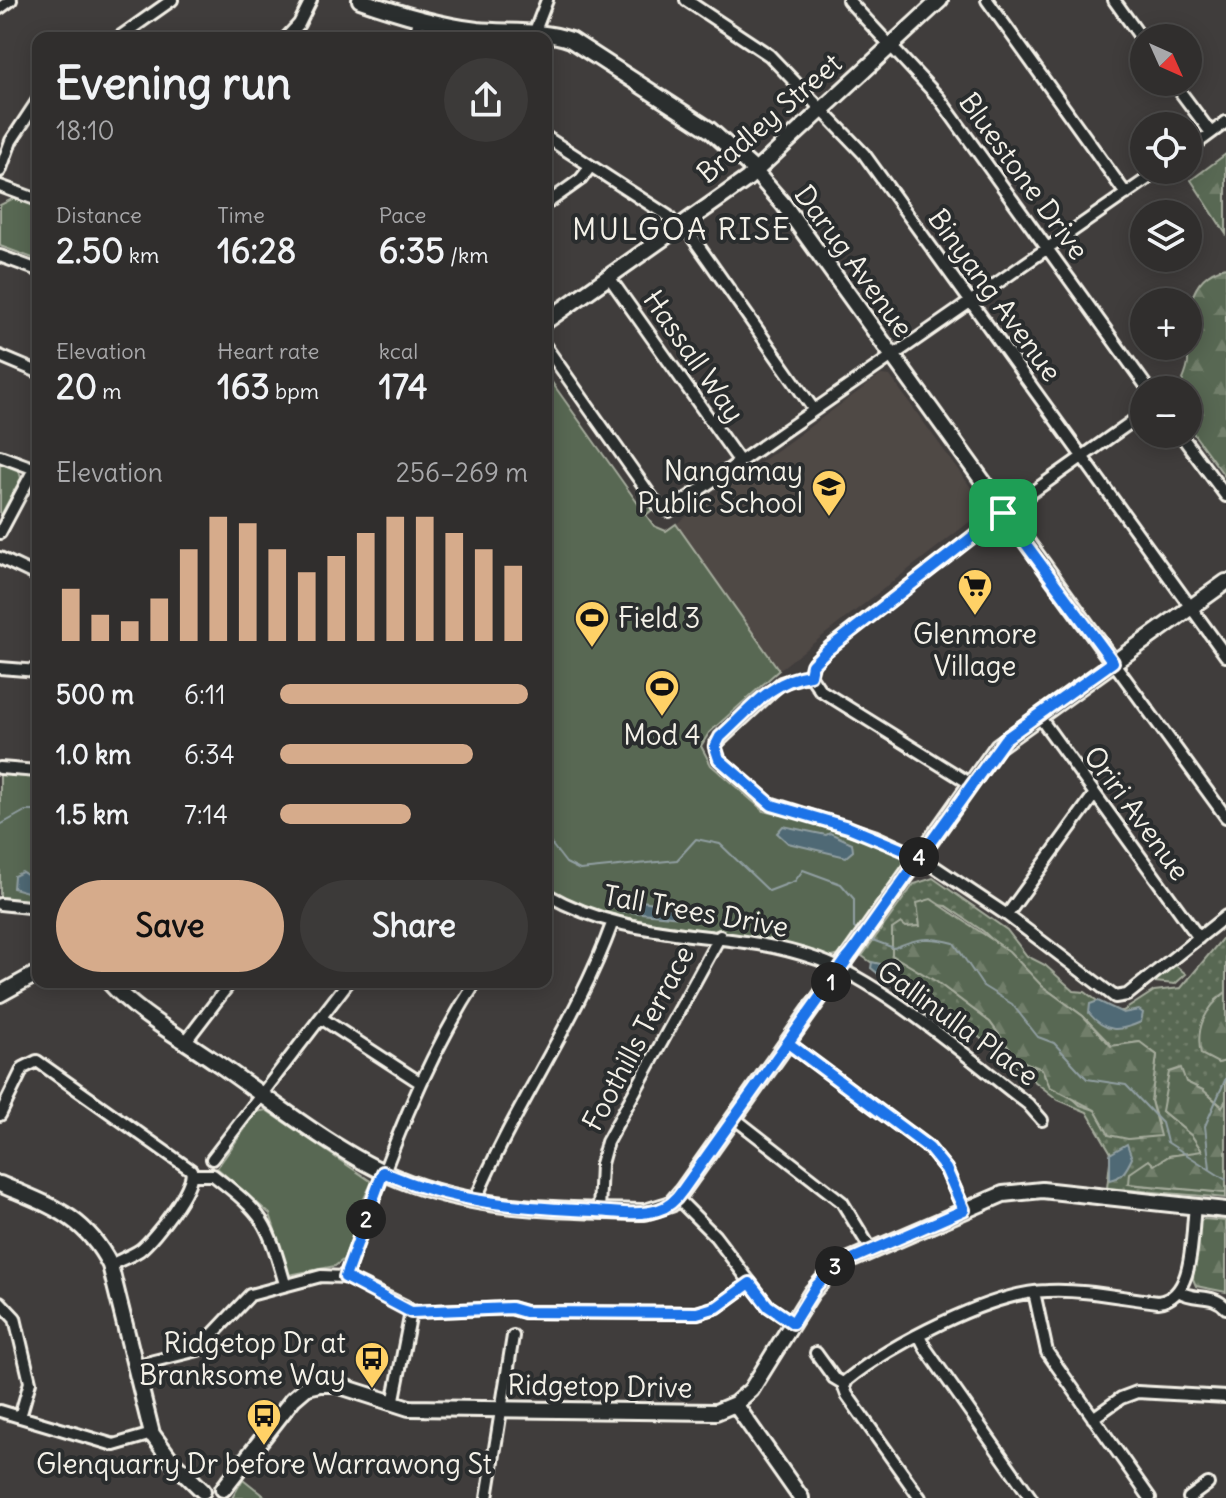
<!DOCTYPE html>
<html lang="en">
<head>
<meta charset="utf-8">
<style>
  body { margin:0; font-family:Delius,sans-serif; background:#3c3a39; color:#f1f3f6; height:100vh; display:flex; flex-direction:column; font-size:30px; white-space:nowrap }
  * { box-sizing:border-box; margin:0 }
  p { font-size:26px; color:#a8a8aa }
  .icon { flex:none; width:44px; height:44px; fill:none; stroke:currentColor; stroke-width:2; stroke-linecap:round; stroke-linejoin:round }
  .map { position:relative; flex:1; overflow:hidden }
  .side { position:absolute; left:32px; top:32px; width:520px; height:956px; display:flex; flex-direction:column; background:#302e2d; border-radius:16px; box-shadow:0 4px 20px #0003,0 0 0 2px #4b4a49 }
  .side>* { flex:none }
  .needle { width:52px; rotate:135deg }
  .buttons { position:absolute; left:1130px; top:24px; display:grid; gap:16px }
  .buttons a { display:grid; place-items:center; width:72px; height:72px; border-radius:50%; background:#302e2d; box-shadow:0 4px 20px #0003,0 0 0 2px #4b4a49; font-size:40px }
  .pin { position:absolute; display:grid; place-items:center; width:68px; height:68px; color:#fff; margin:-34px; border-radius:16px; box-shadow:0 4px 12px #0006 }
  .km { position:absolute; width:40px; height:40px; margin:-20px; border-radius:50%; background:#222; color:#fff; font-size:22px; line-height:40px; text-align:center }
  .round { display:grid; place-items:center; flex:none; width:84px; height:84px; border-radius:42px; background:#3c3a39 }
  .head { display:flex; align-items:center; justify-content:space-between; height:136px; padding:0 24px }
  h1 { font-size:44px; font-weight:700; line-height:60px }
  .metrics { display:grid; grid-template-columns:repeat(3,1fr); gap:12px; height:136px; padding:8px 24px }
  .metrics div { display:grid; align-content:center }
  .metrics b { font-size:34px; font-weight:700 }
  .metrics small { font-size:22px; font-weight:400 }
  .metrics p { font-size:22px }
  .chart { height:224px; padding:16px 24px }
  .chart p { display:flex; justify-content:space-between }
  .chart svg { width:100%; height:144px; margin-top:8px; stroke:#d6ab8b; stroke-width:6 }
  .action { display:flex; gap:16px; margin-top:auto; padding:16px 24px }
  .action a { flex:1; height:92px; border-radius:48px; background:#d6ab8b; color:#111; font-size:32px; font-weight:700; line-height:92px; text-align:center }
  .action a+a { background:#3c3a39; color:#f1f3f6 }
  ul { padding:0 24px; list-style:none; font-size:26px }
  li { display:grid; grid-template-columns:128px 96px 1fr; align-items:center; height:60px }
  li i { height:20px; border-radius:10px; background:#d6ab8b }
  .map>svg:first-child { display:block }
  .built { fill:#4f4845 }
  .grass { fill:url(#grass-dots); stroke:#a6ac9d; stroke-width:2; fill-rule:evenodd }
  .forest { fill:url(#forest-firs); stroke:#a6ac9d; stroke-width:2 }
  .green { fill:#586852; stroke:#a6ac9d; stroke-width:2 }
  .water { fill:#4f6974; stroke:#919fa2; stroke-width:2 }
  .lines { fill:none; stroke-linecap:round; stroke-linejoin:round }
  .stream { stroke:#919fa2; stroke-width:2 }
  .street-casing { stroke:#f4f1e8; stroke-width:16 }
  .secondary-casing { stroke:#f4f1e8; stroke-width:20 }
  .street { stroke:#2a2d2e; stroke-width:10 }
  .secondary { stroke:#2a2d2e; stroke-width:14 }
  .route-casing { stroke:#fff; stroke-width:16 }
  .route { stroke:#1a73e8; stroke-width:10 }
  .labels { text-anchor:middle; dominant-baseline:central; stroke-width:8; stroke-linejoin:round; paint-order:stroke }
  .street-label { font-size:28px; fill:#f4f1e8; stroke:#2a2d2e }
  .poi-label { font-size:28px; fill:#f4f1e8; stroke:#2a2d2e }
  .neighbourhood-label { font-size:30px; letter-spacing:2px; fill:#f4f1e8; stroke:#2a2d2e }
</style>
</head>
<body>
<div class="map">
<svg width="1226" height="1498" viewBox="0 0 1226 1498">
  <defs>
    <pattern id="grass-dots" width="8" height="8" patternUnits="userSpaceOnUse" patternTransform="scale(2)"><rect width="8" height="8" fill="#586852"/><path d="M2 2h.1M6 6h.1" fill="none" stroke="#717e6b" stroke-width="1.8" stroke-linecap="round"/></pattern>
    <pattern id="forest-firs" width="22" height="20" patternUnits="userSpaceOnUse" patternTransform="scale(2)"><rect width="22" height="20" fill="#586852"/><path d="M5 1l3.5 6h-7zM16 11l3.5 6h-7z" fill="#717e6b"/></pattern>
  </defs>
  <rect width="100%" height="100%" fill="#403d3c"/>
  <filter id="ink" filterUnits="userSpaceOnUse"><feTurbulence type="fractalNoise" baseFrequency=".0125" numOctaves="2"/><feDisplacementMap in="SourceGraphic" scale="16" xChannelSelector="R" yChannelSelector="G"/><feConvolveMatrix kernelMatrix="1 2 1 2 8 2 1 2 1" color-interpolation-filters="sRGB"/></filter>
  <g filter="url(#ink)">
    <path class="built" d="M881,375L890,376L983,504L981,513L779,670L676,524Z"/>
    <path class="grass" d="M933,878L1007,930L1027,956L1045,965L1074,991L1085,992L1111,1011H1123L1154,991L1181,988L1226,934V992L1216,1000L1218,1063L1226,1061V1100L1223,1107L1203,1090L1186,1082L1162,1111L1192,1136L1203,1152L1169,1156L1129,1184L1226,1193V1198L1107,1188L1111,1153L1087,1112L1058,1100L975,1034L862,956L914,884ZM918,903L946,906L983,931L1042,986L1083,1016L1112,1046L1139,1042L1157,1055L1151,1101L1158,1124L1103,1123L1095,1110L1080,1105L1042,1069L1017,1059L990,1022L937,982L892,955L906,927L920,926Z"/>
    <path class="forest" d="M1226,154V234L1191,180Z
      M1226,267V478L1188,426V390H1179C1182,381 1189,369 1188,360C1187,330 1181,277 1226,267Z
      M931,899L1009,951L1042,986L1083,1016L1111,1046L1140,1042L1157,1055L1151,1101L1160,1136L1128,1139L1109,1135L1095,1110L1050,1087L1042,1069L1017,1059L990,1022L937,982L892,955V929L901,923L906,927L920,926L917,903Z
      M1226,992V1061L1218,1063L1201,1054C1195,1028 1205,1009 1226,992Z
      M1181,1068L1186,1082L1203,1090L1222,1107L1226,1100V1193L1129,1184L1130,1173L1149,1160L1154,1165L1169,1156L1202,1151L1192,1136L1162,1111L1169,1072Z
      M1204,1219L1226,1221V1292L1196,1286L1193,1279L1199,1222Z"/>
    <path class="green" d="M16,197L38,206V260L0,246V205Z
      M546,374L639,505L643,510L649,506L652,510L646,515L654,526L666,531L676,524L779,670L709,733L701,746L711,765L764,811L827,825L901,855L904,864L840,955L828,958C735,918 635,940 546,887Z
      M0,463L19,471L21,478L0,517Z
      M0,773L38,777V901L0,897Z
      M1175,965L1186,974L1175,984L1154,982Z
      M266,1110L372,1182L355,1217L357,1224L344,1259L335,1266L289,1275L270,1214L217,1168L257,1112Z
      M243,1479L267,1498H232Z"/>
    <path class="water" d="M783,826L826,835L830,833L852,843L853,851L846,857L788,843L777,833Z
      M22,872L38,882V895L13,888L14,876Z
      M616,897L661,904L690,915V918L621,911L613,906Z
      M872,962L893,967L892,970L916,984L931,1011L921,1008L871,968Z
      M1098,1001L1123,1013L1139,1010L1143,1013L1141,1022C1119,1032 1105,1033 1089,1013L1090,1004Z
      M1127,1144L1132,1158C1127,1169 1122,1178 1110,1180V1154Z"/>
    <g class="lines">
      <path class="stream" d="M0,825L25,811H38
        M546,837L566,863L580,870L677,860L696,839L720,844L769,891L795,881L803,870L841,884L854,899V928L859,932
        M867,938L894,948C917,938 929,936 954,943L983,986L1012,1004L1038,1037L1054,1043L1087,1079L1126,1085L1162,1123L1167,1142L1226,1180
        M1210,1168L1205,1126L1226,1078"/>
      <defs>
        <path id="street" d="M686,0L769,55L864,154L1226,656
          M848,0L939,98L1149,390
          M987,0L1126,194
          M1114,0L1144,42
          M0,8L11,0
          M533,36L547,0
          M118,38L172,0
          M286,38L299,24L311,0
          M414,38L420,18
          M1173,82L1211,133
          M546,137L668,216L677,228
          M1188,150L1226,122
          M0,171L11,141L38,100
          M0,186L38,200
          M546,204L581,179L591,166
          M683,224L814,410
          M0,256L38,270
          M609,277L740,462
          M546,347L658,506L669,511L1160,170
          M0,356L38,372
          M1180,434L1226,496
          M0,456L38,470
          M0,533L34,469
          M0,558L38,576
          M1113,662L1226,817
          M0,668L38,671
          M810,675L781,683L715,745L719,759L767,802L874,836L920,857L1007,915L1115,997L1127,995L1226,916
          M810,675L814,662L831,646L1003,513L1144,413
          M810,675L820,690L971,784
          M1038,715L1199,938
          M0,768L38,771
          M546,894C636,946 722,926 817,959C883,982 970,1060 1028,1104L1042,1120
          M0,904L38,908
          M1007,915L1094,795
          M321,1018L421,1083
          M186,1041L231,982
          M788,1043L929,1148L946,1169L964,1210
          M0,1115L23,1068L37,1061L191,1170C197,1185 154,1239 140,1250C131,1256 120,1260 110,1265
          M734,1118L842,1202L870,1248
          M212,1159L348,982
          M193,1175H213C265,1215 267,1221 285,1284
          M677,1198L715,1236L768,1306L793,1323
          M475,1201C514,1106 577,1021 612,924
          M599,1211L601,1164L607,1142L720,936
          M345,1277C382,1176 417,1073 476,982
          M1034,1292L1047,1352L1150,1498
          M1180,1292C1196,1301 1213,1293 1226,1308
          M0,1302L15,1318L30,1382L20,1417
          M411,1312L511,1308L525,1312L697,1313L717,1307L750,1283
          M919,1335L926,1349L1031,1498
          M816,1353L834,1378L844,1384
          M134,1366L198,1350L250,1295L321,1276L345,1277L405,1306L411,1312L393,1404
          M0,1411L114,1445L152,1434
          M1093,1418L1121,1398L1137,1392L1226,1397
          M487,1498L513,1336
          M920,1498L847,1395L844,1387L847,1380C890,1345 991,1292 1047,1291C1084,1289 1122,1298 1158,1302C1195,1298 1191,1236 1195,1207
          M1189,1498L1208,1484"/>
        <path id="secondary" d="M360,0C397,13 437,25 477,30C509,33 540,29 571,40L710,130L750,166L784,205L1113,662
          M546,321L747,179L940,0
          M109,982C138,1015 184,1039 220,1065C273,1102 340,1155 399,1179C476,1211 563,1210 645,1212L671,1204L682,1191L998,746L1226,582
          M0,994L38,973
          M0,1184C48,1205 85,1215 110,1265L152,1434L171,1460L203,1491
          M735,1404L801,1498
          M223,1489L293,1399L307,1387L320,1384H334L409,1408L716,1412L735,1404L751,1390L812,1292L836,1266L1003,1194L1042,1190L1226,1210"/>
      </defs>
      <use href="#street" class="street-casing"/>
      <use href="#secondary" class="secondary-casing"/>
      <use href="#street" class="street"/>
      <use href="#secondary" class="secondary"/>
    </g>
  </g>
  <g class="lines" filter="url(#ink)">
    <defs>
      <path id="route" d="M1003,513L1113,662L1005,739L920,857L852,953L846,960L682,1191C676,1200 669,1207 658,1210C639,1216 616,1212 596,1211C523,1208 451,1203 383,1172L345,1277L411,1312L511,1308L525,1312L697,1313L717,1307L750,1283L768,1306L793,1323L816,1286L836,1266L964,1210L946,1169L929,1148L788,1043L920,857L848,827L772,805L719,759L715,747L720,737C747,713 772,679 810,675L812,665L826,651L1003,513"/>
    </defs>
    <use href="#route" class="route-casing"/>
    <use href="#route" class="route"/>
  </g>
  <defs>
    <symbol id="school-pin" viewBox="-11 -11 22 30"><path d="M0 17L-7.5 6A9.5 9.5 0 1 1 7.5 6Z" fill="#ffd166" stroke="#2a2d2e"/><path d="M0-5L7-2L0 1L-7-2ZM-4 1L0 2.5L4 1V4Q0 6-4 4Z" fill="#111"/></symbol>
    <symbol id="supermarket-pin" viewBox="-11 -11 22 30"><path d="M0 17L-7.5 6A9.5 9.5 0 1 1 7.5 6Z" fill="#ffd166" stroke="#2a2d2e"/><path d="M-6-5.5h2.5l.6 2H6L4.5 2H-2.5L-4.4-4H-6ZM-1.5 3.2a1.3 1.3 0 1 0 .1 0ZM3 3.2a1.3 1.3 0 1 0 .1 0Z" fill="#111"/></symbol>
    <symbol id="stadium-pin" viewBox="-11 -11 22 30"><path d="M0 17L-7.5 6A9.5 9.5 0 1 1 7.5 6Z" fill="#ffd166" stroke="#2a2d2e"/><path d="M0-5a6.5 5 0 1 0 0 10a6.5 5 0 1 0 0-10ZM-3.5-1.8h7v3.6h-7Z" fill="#111"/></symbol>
    <symbol id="bus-pin" viewBox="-11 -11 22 30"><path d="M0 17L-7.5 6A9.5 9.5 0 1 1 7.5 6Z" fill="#ffd166" stroke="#2a2d2e"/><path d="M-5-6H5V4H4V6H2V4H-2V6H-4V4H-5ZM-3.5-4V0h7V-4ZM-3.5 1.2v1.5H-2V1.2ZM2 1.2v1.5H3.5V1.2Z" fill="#111"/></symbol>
  </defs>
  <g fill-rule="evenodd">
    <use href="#school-pin" x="809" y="467" width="40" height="54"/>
    <use href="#supermarket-pin" x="955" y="566" width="40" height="54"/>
    <use href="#stadium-pin" x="572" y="598" width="40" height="54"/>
    <use href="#stadium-pin" x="642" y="667" width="40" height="54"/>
    <use href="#bus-pin" x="352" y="1339" width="40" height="54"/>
    <use href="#bus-pin" x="244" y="1396" width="40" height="54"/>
  </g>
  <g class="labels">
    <g class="street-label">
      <text transform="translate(769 118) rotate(-41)">Bradley Street</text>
      <text transform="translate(1024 176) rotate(54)">Bluestone Drive</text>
      <text transform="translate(854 261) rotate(54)">Darug Avenue</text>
      <text transform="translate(995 295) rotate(54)">Binyang Avenue</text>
      <text transform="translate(694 356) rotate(55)">Hassall Way</text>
      <text transform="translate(1137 813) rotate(54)">Oriri Avenue</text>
      <text transform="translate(696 911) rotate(10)">Tall Trees Drive</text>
      <text transform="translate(958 1023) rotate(36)">Gallinulla Place</text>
      <text transform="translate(638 1038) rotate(-62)">Foothills Terrace</text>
      <text transform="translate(600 1386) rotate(1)">Ridgetop Drive</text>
    </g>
    <g class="poi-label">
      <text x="803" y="471" text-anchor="end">Nangamay<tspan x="803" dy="32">Public School</tspan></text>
      <text x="618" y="618" text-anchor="start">Field 3</text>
      <text x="975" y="634">Glenmore<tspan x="975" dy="32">Village</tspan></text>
      <text x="662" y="735">Mod 4</text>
      <text x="346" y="1343" text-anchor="end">Ridgetop Dr at<tspan x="346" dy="32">Branksome Way</tspan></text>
      <text x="264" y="1464">Glenquarry Dr before Warrawong St</text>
    </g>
    <g class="neighbourhood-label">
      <text x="682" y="229">MULGOA RISE</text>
    </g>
  </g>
</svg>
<div class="buttons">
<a><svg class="needle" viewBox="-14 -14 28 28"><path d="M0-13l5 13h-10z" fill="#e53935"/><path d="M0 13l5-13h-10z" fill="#a8a8aa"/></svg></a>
<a><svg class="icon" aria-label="locate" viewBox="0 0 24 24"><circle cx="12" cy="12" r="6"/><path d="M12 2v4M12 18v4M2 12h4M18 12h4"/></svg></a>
<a><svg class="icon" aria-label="layers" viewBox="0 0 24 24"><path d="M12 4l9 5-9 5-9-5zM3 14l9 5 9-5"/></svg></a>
<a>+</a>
<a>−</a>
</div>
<div class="pin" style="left:1003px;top:513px;background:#1e9e55"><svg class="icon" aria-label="arrive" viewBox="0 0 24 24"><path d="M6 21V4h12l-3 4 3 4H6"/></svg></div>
<b class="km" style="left:831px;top:982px">1</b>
<b class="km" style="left:366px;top:1219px">2</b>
<b class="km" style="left:835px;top:1266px">3</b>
<b class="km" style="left:919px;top:857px">4</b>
<section class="side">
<div class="head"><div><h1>Evening run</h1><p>18:10</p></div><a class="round"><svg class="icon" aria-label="share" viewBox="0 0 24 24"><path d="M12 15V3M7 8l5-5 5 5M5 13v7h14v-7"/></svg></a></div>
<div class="metrics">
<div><p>Distance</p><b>2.50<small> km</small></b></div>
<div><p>Time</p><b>16:28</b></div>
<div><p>Pace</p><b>6:35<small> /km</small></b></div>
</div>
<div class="metrics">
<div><p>Elevation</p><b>20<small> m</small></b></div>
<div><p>Heart rate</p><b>163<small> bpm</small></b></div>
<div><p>kcal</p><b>174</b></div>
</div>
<div class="chart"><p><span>Elevation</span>256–269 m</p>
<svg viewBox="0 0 160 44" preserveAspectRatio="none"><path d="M5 44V28M15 44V36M25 44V38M35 44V31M45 44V16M55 44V6M65 44V8M75 44V16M85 44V23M95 44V18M105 44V11M115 44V6M125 44V6M135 44V11M145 44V16M155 44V21"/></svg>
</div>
<ul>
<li><b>500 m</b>6:11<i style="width:100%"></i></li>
<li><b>1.0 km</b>6:34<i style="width:78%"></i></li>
<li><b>1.5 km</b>7:14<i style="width:53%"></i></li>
</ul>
<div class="action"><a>Save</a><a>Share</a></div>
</section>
</div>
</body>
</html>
